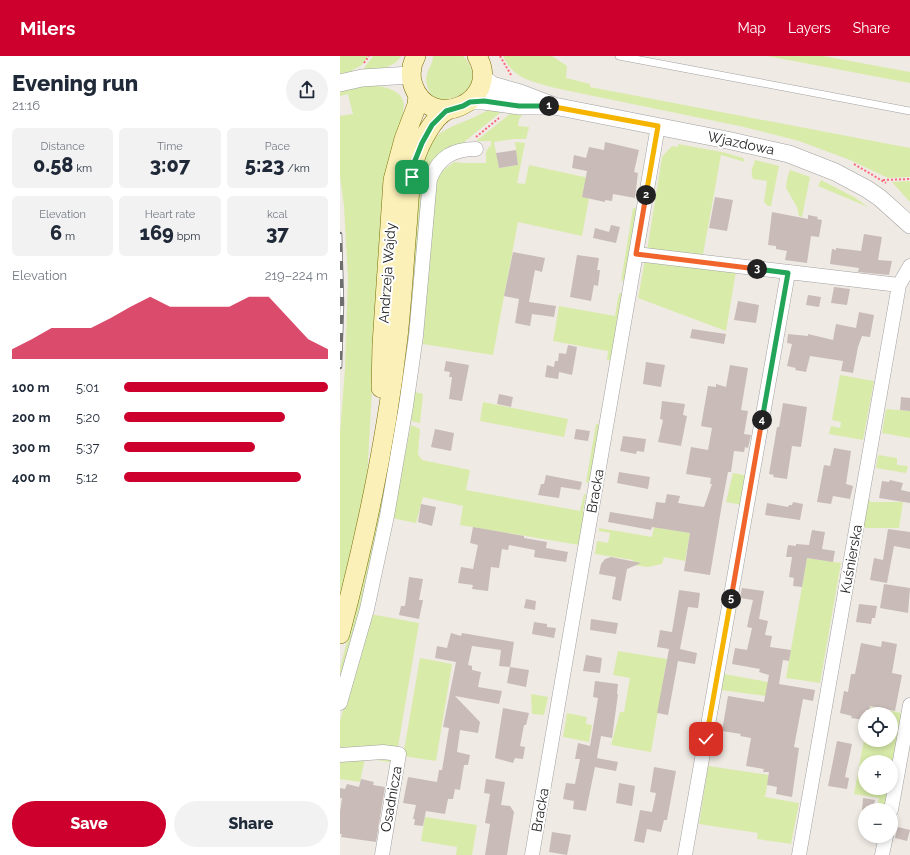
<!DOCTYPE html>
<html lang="en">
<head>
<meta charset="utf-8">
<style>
  body { margin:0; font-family:Raleway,sans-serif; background:#f2f2f3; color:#1f2937; height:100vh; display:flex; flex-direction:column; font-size:15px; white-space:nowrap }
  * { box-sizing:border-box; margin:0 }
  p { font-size:13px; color:#747a83 }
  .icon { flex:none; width:22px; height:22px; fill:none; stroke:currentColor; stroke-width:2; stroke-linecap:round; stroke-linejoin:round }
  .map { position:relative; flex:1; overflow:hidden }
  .drawer { display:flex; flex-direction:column; background:#fff; width:340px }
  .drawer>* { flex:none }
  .tools { position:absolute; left:518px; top:651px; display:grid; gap:8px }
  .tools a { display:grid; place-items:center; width:40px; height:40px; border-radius:50%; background:#fff; box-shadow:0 2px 6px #0003; font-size:20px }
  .pin { position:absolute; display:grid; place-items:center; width:34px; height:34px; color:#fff; margin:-17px; border-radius:8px; box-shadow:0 2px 6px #0006 }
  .km { position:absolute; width:20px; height:20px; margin:-10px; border-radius:50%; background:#222; color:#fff; font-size:11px; line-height:20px; text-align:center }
  .round { display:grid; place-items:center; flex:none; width:42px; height:42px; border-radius:21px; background:#f2f2f3 }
  .head { display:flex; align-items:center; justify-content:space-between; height:68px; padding:0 12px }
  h1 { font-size:22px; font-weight:800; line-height:30px }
  .stats { display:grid; grid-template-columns:repeat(3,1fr); gap:6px; height:68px; padding:4px 12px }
  .stats div { display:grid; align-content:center; border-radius:6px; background:#f2f2f3; text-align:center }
  .stats b { font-size:20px; font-weight:800 }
  .stats small { font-size:11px; font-weight:400 }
  .stats p { font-size:11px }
  .chart { height:112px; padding:8px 12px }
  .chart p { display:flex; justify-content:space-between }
  .chart svg { width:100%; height:72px; margin-top:4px; fill:#cd002d; opacity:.7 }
  .cta { display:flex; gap:8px; margin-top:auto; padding:8px 12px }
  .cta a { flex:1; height:46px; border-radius:24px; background:#cd002d; color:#fff; font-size:16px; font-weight:800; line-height:46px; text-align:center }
  .cta a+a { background:#f2f2f3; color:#1f2937 }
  ul { padding:0 12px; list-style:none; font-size:13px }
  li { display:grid; grid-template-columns:64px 48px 1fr; align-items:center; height:30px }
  li i { height:10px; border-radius:5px; background:#cd002d }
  header { display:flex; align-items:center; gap:24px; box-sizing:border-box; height:56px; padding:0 20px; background:#cd002d; color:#fff }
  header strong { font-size:19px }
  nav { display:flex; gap:22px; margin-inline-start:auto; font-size:14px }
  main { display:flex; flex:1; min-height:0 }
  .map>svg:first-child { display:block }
  .grass { fill:#d8eba9 }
  .building { fill:#c8bbb8 }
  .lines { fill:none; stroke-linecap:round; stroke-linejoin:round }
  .service-casing { stroke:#a0a0a0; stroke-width:8 }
  .minor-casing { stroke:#a0a0a0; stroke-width:15 }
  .tertiary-casing { stroke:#a0a0a0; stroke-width:18 }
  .secondary-casing { stroke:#796c02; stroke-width:20 }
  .path { stroke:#fd6879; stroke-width:2; stroke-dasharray:2 2; stroke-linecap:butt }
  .service { stroke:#fff; stroke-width:7 }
  .minor { stroke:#fff; stroke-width:14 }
  .tertiary { stroke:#fff; stroke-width:17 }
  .secondary { stroke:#fbf0b7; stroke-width:19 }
  .rail-casing { stroke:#6d6d6d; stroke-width:4.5 }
  .rail { stroke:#fff; stroke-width:3; stroke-dasharray:9; stroke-linecap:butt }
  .split-1-casing { stroke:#fff; stroke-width:8 }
  .split-2-casing { stroke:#fff; stroke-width:8 }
  .split-3-casing { stroke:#fff; stroke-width:8 }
  .split-4-casing { stroke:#fff; stroke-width:8 }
  .split-5-casing { stroke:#fff; stroke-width:8 }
  .split-6-casing { stroke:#fff; stroke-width:8 }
  .split-1 { stroke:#22a559; stroke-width:5 }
  .split-2 { stroke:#f5b400; stroke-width:5 }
  .split-3 { stroke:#f0652b; stroke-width:5 }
  .split-4 { stroke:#22a559; stroke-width:5 }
  .split-5 { stroke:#f0652b; stroke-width:5 }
  .split-6 { stroke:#f5b400; stroke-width:5 }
  .labels { text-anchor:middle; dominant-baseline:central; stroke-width:4; stroke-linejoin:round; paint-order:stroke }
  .street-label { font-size:14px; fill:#1f1f1f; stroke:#fff }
</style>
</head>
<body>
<header>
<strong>Milers</strong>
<nav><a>Map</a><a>Layers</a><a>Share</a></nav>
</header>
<main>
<section class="drawer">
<div class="head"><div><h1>Evening run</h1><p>21:16</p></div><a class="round"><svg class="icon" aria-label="share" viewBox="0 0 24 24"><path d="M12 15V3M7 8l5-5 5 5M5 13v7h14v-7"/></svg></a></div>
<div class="stats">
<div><p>Distance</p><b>0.58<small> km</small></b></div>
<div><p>Time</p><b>3:07</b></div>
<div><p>Pace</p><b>5:23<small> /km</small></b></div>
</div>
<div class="stats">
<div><p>Elevation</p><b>6<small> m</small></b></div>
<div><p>Heart rate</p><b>169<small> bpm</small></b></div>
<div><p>kcal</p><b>37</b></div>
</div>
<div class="chart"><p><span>Elevation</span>219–224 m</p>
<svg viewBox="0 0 160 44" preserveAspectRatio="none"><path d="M0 44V38L10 32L20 25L30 25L40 25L50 19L60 12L70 6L80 12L90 12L100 12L110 12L120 6L130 6L140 19L150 32L160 38V44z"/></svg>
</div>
<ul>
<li><b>100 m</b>5:01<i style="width:100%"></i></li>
<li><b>200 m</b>5:20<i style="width:79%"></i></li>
<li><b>300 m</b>5:37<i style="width:64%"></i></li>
<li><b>400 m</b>5:12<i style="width:87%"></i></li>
</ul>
<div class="cta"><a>Save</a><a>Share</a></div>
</section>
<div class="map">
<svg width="570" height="799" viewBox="0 0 570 799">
  <rect width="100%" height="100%" fill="#f0eae4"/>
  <path class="grass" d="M0,0H28L21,10L14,13L10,17L0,19Z
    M33,0H61C54,13 34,14 21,16Z
    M93,0H123C134,11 138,29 122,38C116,42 105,43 98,46C89,37 83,28 88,15C90,10 93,6 93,0Z
    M163,0H212L227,10L226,22L250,28V31L570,92V121L548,122L510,104L459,85L404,71L215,32C192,25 174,24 163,0Z
    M427,0H483L570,16V27Z
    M29,29C42,30 62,33 64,48L33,317L27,422L0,548V377L5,313L8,223L4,150L0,121V60L13,58L8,38L0,40V33Z
    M153,53L161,56L123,87L97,103L63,346L22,552L0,628V612L27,509L80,114C94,77 94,78 130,63C138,60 144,55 153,53Z
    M170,58H183L179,63L178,70L189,71L186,83H173L154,86L159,112L178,109L175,86L185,87L177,127L185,128L189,109L258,124L244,131L242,141L249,142L242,180L178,166L153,299L83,288L93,133L101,116L114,106L123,107H146V96L149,91L151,90V85H136Z
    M338,88L382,96L403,102L405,106L381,99L362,204L307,195L322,101L332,90L338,91Z
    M415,104L439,110L431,150H428L424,146L427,125L413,123C410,115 413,111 415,104Z
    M450,114L470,121L462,161L459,160L457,151L446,132L447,123Z
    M481,124L514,141L541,160L528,151L478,130Z
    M570,125V146L552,126Z
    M293,152L299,153L286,224L281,225Z
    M305,204L396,215L386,275L298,242Z
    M279,237L284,238L272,305L267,304L268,295L213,285L219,250L275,260Z
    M500,319L534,325L523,384L489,378L491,370L500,372L501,366L492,364Z
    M75,336L83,338L80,367L71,365Z
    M143,346L228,363L224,381L140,365Z
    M546,353L570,355V382L542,377Z
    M256,368L260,369L251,427L246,426Z
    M71,369L80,373L78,398L82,404L130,414L126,434L240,455L244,438H246L243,456H245L239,489L120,469L123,450L83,441L76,467L52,462Z
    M538,399L557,402V409L568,410L566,417L536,412Z
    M393,417L409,420L403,449L386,446Z
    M528,444H530V446H563L559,472H526L523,470L526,449H528Z
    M314,471L350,477L345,505L324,501L322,508L308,511L293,509V504L255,498L257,485L268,487L270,477L259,475V472L312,481Z
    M467,502L501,507L480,627L446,622Z
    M30,558L79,567L59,685L58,691L0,695V665Z
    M278,595L327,603L311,696L271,689L280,656H284L290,622L273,619Z
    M80,602L112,608L96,705L63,700Z
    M384,618L428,626L442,642L381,634Z
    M191,638L208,641L204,659L192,658Z
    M530,651L562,657L551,719V706H525V732H549L545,754H537L539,742L514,738L525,678V684H551V658H529Z
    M227,657L247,661L246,668L252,669L249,686L223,681Z
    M20,701H41L55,704V707L25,702L20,726L0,723V704Z
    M368,710L429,719L425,741L459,747L451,788L417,783L418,777L359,768Z
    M85,761L137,769L132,799H116L117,791L81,785Z"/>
  <path class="building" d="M265,86L299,94L294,116L298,117L295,142L273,138L272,145L265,144V146L242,141L247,115L232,112L234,99L246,102L249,91L264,94Z
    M176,94L178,109L159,112L156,97Z
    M375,141L393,144L387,175L369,172Z
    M432,156L468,163V159L478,161L477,163L482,164L479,181L471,180L467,207L445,204L447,195L436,193V190L428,189Z
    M271,169L280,171L276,187L253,182L255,172L269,176Z
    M524,178L542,181L538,204L552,205L549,219L518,216L519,212L490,208L492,193L496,194V192L521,195Z
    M173,196L205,202L202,216L195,214L189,246L216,250L214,261L192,258L190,270L175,267L179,243L164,240Z
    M237,199L259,202L257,214H260L258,230L254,229L251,245L230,241Z
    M494,231L510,233L507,249L491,247Z
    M468,239L481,241L479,251L466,249Z
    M398,245L419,249L416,267L394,264Z
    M519,256L534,259L530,281L522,280L518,291L513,317L501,315L503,305L470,300L466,316L455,314L456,312L447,310L452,288L447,287L448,278L468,280V278L493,284L496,268L516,272Z
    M352,273L386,278L384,288L350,282Z
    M228,289L237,291L232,319L219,316L218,323L205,321L207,309L214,311L215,305H218L219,297L226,298Z
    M106,305L129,309L122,345L109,343L112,321H109L110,316L104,315Z
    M306,306L325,309L321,331L303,328Z
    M390,309L408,312L401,354L408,355L404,378L411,379L408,392L405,391L404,396L394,395L391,416H388L383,442L370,519L344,515L350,477L312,471L311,474L268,466L270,456L313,463L312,469L316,446L325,447L327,438L340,440L338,447L364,451L372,428H370L371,422L346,418L351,391L368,394L372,372L361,370L368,330L376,331V328L386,331Z
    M159,338L173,341L171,351L157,348Z
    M561,341L570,342V355L560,354Z
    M322,345L345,348L343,359L347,360L341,390L318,386L323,364L320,363Z
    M443,347L467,351L461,391L452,390L447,423L433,421L434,419L429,418L437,371H439Z
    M95,373L114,377L111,395L91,391Z
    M236,373L250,375L248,385L234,383Z
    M283,380L306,383L304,396L297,395L296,398L280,395Z
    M494,392L511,395L506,428L513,430L510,443L493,440L491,448L477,446L484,409L490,410Z
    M279,416L310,421L308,433L277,427Z
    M206,419L242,426L240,434L221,431L219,442L198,439L201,428H204Z
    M550,424L563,427L561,434L570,436V447L539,442L542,425L549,426Z
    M453,446L463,448L460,464L425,459L427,447L448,451L449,449H452Z
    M81,448L96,451L92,470L78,466Z
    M133,471L184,480V482L207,486L206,492L228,496L226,506L194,501L195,494L169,489L168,494L162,493L159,512L151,511L148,535L132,533L133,529L118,527L121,511L133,513L138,489L130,487Z
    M548,473L570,476V493L554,490L547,527L530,524L534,502L543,504Z
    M472,474L485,476L482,493L495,495L493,506L467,502L462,531L453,530L454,522L449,521L452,501H446L448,489L456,490V488L469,489Z
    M271,501L301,507L287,513L281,545L272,543L276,521L259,518L261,508L265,503Z
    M69,521L83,523L79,544H83L79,563L59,559L61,550H65Z
    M544,528L570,532L568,557L540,552Z
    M402,532L424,535L419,563L428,565L425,579L432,580L430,591L451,594L449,605L443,604L439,628L475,634L473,645L463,643L454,691L459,692L452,741L436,738L437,731L427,729L429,716H423L424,713L406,710L411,682L400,680L401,678L382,675L388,640L424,646L429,619L419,616L420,613L392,608L395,592L407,594L412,572L407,571L413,544L400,542Z
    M339,534L360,537L358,552L348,551L340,593L357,597L355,608L338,605L328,659L317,657L329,593L317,591L320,574L332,576Z
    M186,543L196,545L195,554L184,552Z
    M519,548L537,550L535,562H532L531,568L516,566Z
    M251,563L278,567L276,578L250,574Z
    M194,566L207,568V571L216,572L214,582L192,578Z
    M111,577L121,580L122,577L174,586L170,611L159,610L161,594L132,590L128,609L132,610V614L141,616L138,631L162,635L159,648L115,640L140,666L138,677L120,674L117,696L130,699L128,709H124L120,734L115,733L113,743H108L105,758L86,755L83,770L74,769L75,763H73L76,749L63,747L68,721L97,726L99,714H102L109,672L103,671L116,606L95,602L97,590L107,592Z
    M542,585L557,588L552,617L562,619L555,655L530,650L529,655L526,654L524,664L511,662L512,660L500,657L504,635L508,636L511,618H515L521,587L541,591Z
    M246,599L262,602L260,617L243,615Z
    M170,611L189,614L186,631L167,627Z
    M255,625L278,628L277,638H278L272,682L261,680L257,702L278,706L276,715L255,711L246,755L233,753L234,745L223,743L226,727L235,728L240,703H235L238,687L250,690L258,642L253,641Z
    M163,652L189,657L186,669H184L180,690L185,691L183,703L175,702L173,707L155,702Z
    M497,685L512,688L505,721L509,722L507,733L488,730Z
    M314,711L336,715L327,764H324L321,776L307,773L304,787L294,785L300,754L312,756L316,737L310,736Z
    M21,723L34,726L33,729L45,731L36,786L1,781L2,778H0V756L2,742H0V732L5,733L7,728L19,731Z
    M146,723L165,726L161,749L170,750L174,756L167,799H145L150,768L145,767L150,738L144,737Z
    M279,727L295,730L292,750L276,747Z
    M523,742L535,744L533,754H522Z
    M558,771L570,774L567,785L555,782Z
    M212,776L231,779L227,799L209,796Z"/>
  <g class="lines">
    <defs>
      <path id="service" d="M279,0L570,55"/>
      <path id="minor" d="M296,198L559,229
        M0,647L27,553L47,460L66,350L76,280L90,123C99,101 113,93 136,93
        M0,699L43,696L59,698L42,799
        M551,754L570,649
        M192,799L318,70
        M345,799L448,217
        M459,799L559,229L570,210
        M542,799L546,780"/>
      <path id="tertiary" d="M142,21L152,29L180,37L214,50L387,84L449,98L495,116L527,133L540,142L570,169
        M0,27L22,22L71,19
        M130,45H144L179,50H203"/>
      <path id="secondary" d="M76,0C71,9 70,20 73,29C90,78 163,45 137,0
        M41,332L42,289L53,124L64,83L77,49L78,39
        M0,578C26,480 47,381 58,281C62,245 64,208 67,172C69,150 69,127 74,106C78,91 93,60 108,54"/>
    </defs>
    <use href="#service" class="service-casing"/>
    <use href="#minor" class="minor-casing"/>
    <use href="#tertiary" class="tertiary-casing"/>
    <use href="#secondary" class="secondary-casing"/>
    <path class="path" d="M160,0L171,19
      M24,7L29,0
      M136,81L159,62
      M514,108L546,127
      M543,124L570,123"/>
    <use href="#service" class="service"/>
    <use href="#minor" class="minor"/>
    <use href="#tertiary" class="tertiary"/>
    <use href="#secondary" class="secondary"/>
    <defs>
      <path id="rail" d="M0,178L2,247L0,311"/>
    </defs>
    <use href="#rail" class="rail-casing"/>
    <use href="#rail" class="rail"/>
  </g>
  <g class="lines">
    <defs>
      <path id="split-1" d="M72,121L74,107L82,87L92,69L106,55L123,50L130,46L144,45L179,50H209"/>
      <path id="split-2" d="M209,50L318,70L306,139"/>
      <path id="split-3" d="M306,139L296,198L417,213"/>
      <path id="split-4" d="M417,213L448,217L422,364"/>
      <path id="split-5" d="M391,543L422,364"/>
      <path id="split-6" d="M366,683L391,543"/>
    </defs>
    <use href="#split-1" class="split-1-casing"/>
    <use href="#split-2" class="split-2-casing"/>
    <use href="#split-3" class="split-3-casing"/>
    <use href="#split-4" class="split-4-casing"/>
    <use href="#split-5" class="split-5-casing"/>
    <use href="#split-6" class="split-6-casing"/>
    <use href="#split-1" class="split-1"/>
    <use href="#split-2" class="split-2"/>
    <use href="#split-3" class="split-3"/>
    <use href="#split-4" class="split-4"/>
    <use href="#split-5" class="split-5"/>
    <use href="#split-6" class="split-6"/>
  </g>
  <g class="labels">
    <g class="street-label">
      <text transform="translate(401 87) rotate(12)">Wjazdowa</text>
      <text transform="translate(47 217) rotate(-86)">Andrzeja Wajdy</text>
      <text transform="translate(255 435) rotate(-80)">Bracka</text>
      <text transform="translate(511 503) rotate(-80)">Kuśnierska</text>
      <text transform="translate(51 743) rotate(-80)">Osadnicza</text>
      <text transform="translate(200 754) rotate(-80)">Bracka</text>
    </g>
  </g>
</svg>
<div class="tools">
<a><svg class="icon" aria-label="locate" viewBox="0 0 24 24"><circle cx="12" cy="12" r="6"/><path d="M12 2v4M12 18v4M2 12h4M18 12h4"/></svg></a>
<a>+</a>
<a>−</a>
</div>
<div class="pin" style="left:72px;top:121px;background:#1e9e55"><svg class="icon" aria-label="arrive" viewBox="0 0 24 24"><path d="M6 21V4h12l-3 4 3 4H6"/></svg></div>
<div class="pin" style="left:366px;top:683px;background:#d93025"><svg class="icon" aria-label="check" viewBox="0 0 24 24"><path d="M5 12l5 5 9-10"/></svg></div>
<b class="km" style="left:209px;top:50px">1</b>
<b class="km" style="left:306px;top:139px">2</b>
<b class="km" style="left:417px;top:213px">3</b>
<b class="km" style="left:422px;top:364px">4</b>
<b class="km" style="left:391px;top:543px">5</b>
</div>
</main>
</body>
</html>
